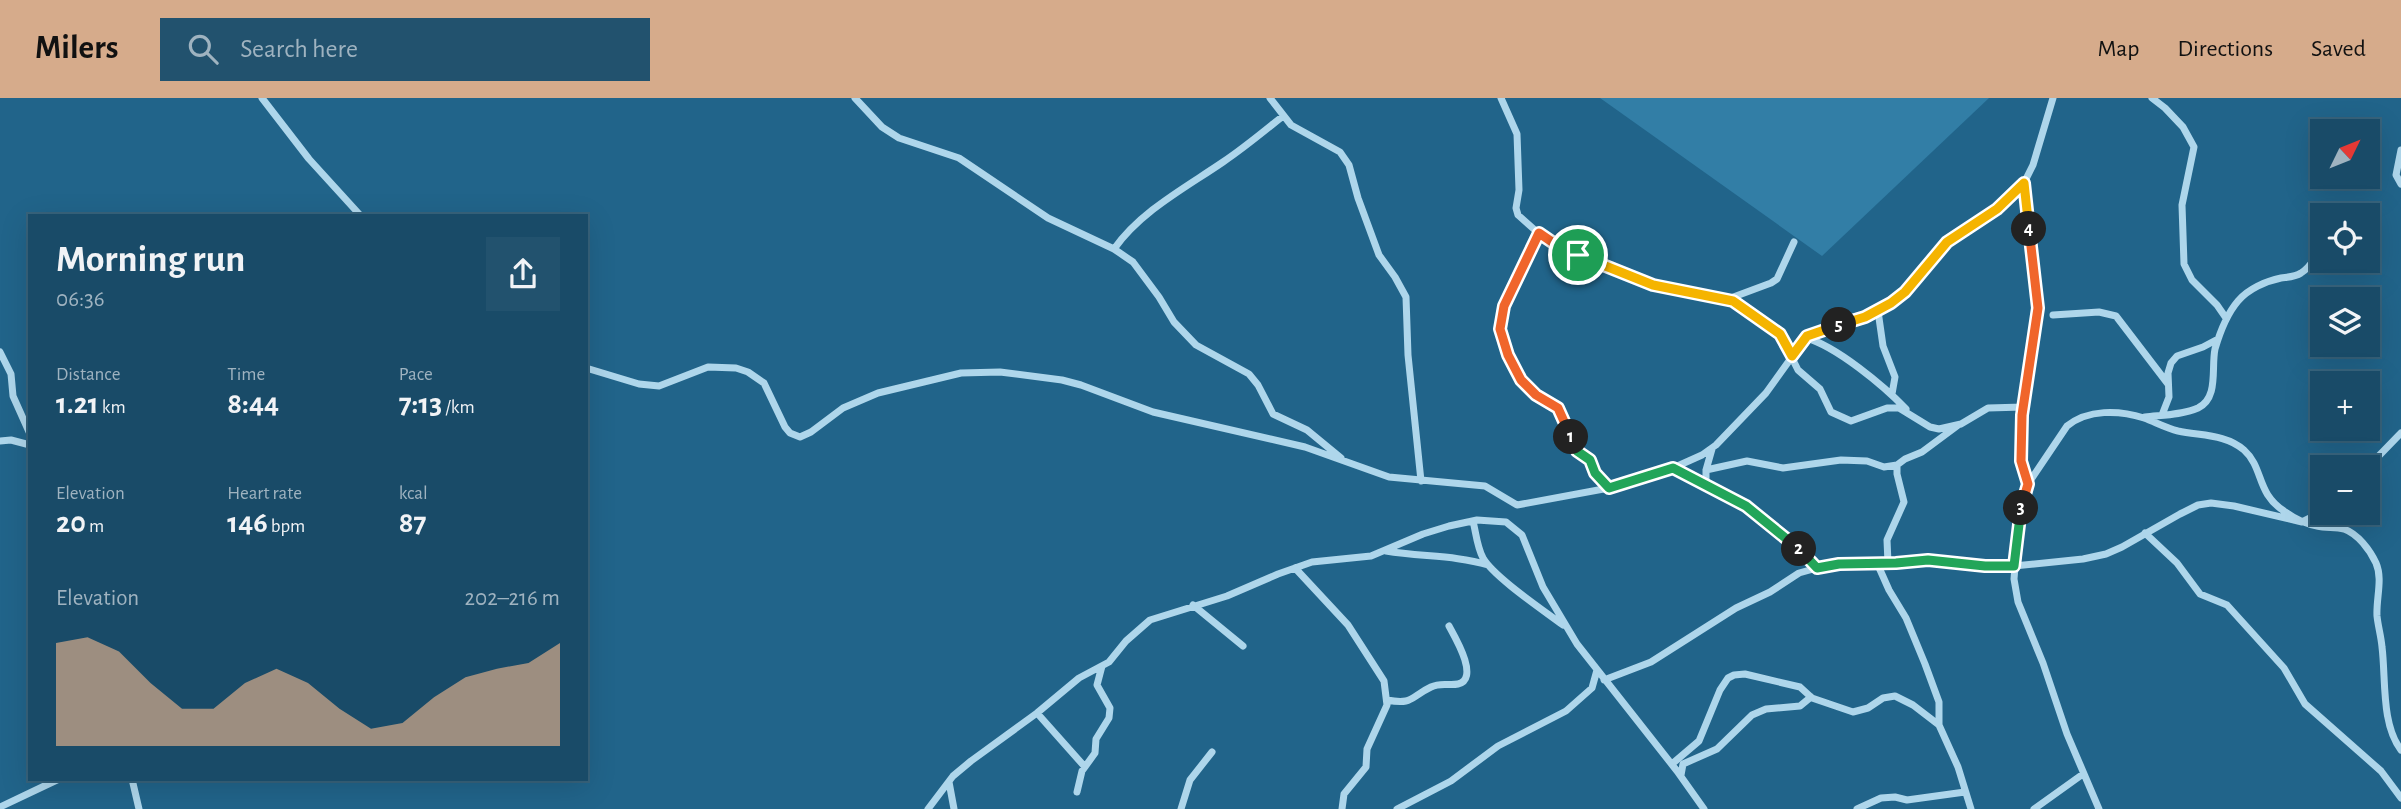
<!DOCTYPE html>
<html lang="en">
<head>
<meta charset="utf-8">
<style>
  body { margin:0; font-family:"Alegreya Sans",sans-serif; background:#22526e; color:#f1f3f6; height:100vh; display:flex; flex-direction:column; font-size:26px; white-space:nowrap }
  * { box-sizing:border-box; margin:0 }
  p { font-size:23px; color:#9fb3c0 }
  .icon { flex:none; width:38px; height:38px; fill:none; stroke:currentColor; stroke-width:2; stroke-linecap:round; stroke-linejoin:round }
  .map { position:relative; flex:1; overflow:hidden }
  .panel { position:absolute; left:28px; top:116px; width:560px; height:567px; display:flex; flex-direction:column; background:#194b68; border-radius:0px; box-shadow:0 7px 28px #0002,0 0 0 2px #37637c }
  .panel>* { flex:none }
  .needle { width:46px; rotate:47deg }
  .buttons { position:absolute; left:2310px; top:21px; display:grid; gap:14px }
  .buttons a { display:grid; place-items:center; width:70px; height:70px; border-radius:0px; background:#194b68; box-shadow:0 7px 28px #0002,0 0 0 2px #37637c; font-size:35px }
  .pin { position:absolute; display:grid; place-items:center; width:60px; height:60px; color:#fff; margin:-30px; border:4px solid #fff; border-radius:50%; box-shadow:0 2px 7px #0007 }
  .km { position:absolute; width:35px; height:35px; margin:-18px; border-radius:50%; background:#222; color:#fff; font-size:19px; line-height:35px; text-align:center }
  .round { display:grid; place-items:center; flex:none; width:74px; height:74px; border-radius:0px; background:#22526e }
  .head { display:flex; align-items:center; justify-content:space-between; height:119px; padding:0 28px }
  h1 { font-size:38px; font-weight:700; line-height:52px }
  .metrics { display:grid; grid-template-columns:repeat(3,1fr); gap:10px; height:119px; padding:7px 28px }
  .metrics div { display:grid; align-content:center }
  .metrics b { font-size:30px; font-weight:700 }
  .metrics small { font-size:19px; font-weight:400 }
  .metrics p { font-size:19px }
  .chart { height:196px; padding:14px 28px }
  .chart p { display:flex; justify-content:space-between }
  .chart svg { width:100%; height:126px; margin-top:7px; fill:#d6ab8b; opacity:.7 }
  header { display:flex; align-items:center; gap:42px; box-sizing:border-box; height:98px; padding:0 35px; background:#d6ab8b; color:#111 }
  header strong { font-size:33px }
  nav { display:flex; gap:38px; margin-inline-start:auto; font-size:24px }
  .search { width:490px; height:63px; background:#22526e; display:flex; align-items:center; gap:18px; box-sizing:border-box; padding:0 24px; border-radius:0px; color:#9fb3c0; font-size:26px }
  .map>svg:first-child { display:block }
  .green { fill:#327ea6 }
  .lines { fill:none; stroke-linecap:round; stroke-linejoin:round }
  .street { stroke:#aed6eb; stroke-width:7 }
  .split-1-casing { stroke:#fff; stroke-width:14 }
  .split-2-casing { stroke:#fff; stroke-width:14 }
  .split-3-casing { stroke:#fff; stroke-width:14 }
  .split-4-casing { stroke:#fff; stroke-width:14 }
  .split-5-casing { stroke:#fff; stroke-width:14 }
  .split-6-casing { stroke:#fff; stroke-width:14 }
  .split-1 { stroke:#f0652b; stroke-width:9 }
  .split-2 { stroke:#22a559; stroke-width:9 }
  .split-3 { stroke:#22a559; stroke-width:9 }
  .split-4 { stroke:#f0652b; stroke-width:9 }
  .split-5 { stroke:#f5b400; stroke-width:9 }
  .split-6 { stroke:#f5b400; stroke-width:9 }
</style>
</head>
<body>
<header>
<strong>Milers</strong>
<div class="search"><svg class="icon" aria-label="search" viewBox="0 0 24 24"><circle cx="10" cy="10" r="6"/><path d="M15 15l6 6"/></svg>Search here</div>
<nav><a>Map</a><a>Directions</a><a>Saved</a></nav>
</header>
<div class="map">
<svg width="2401" height="711" viewBox="0 0 2401 711">
  <rect width="100%" height="100%" fill="#21648a"/>
  <path class="green" d="M1600,0H1989L1822,158Z"/>
  <g class="lines">
    <path class="street" d="M262,0L309,61L360,117
      M855,0L882,29L899,40L959,60L1048,120L1114,151L1133,164L1159,199L1174,224L1196,247L1249,276L1258,287L1273,316L1307,332L1341,360
      M1270,0L1291,27L1340,54L1349,67L1358,100L1379,157L1395,179L1406,199L1408,257L1421,383
      M1501,0L1517,36L1519,92L1516,110L1518,117L1545,141L1606,169L1653,187L1719,199L1746,211L1780,236L1798,272L1820,291L1831,314L1851,323L1887,310H1899L1930,329L1939,331L1961,326L1988,310L2023,309
      M2152,0L2165,10L2183,29L2194,49L2182,107L2184,166L2192,182L2217,207L2226,220
      M2401,52L2396,77L2401,86
      M2024,85L2038,210L2022,317L2021,363L2028,386
      M1539,135L1504,208L1500,231L1508,257L1521,282L1536,297L1550,303L1558,310L1577,353L1590,362L1595,375L1609,390
      M1114,151C1141,113 1185,90 1223,64C1244,50 1263,34 1283,18
      M1728,201L1771,185L1777,181L1794,144
      M1878,213L1883,248L1895,279L1892,296
      M2053,217L2099,214L2116,218L2168,286
      M1806,240C1836,248 1884,288 1906,311
      M0,254L11,276L13,298L30,336
      M586,270L639,286L659,288L708,269L736,270L748,274L764,285L785,329L790,335L800,339L811,334L843,310L878,295L961,275L1000,274L1062,282L1081,287L1153,314L1305,349L1389,379L1485,388L1517,407L1609,390L1673,370L1702,357L1716,347L1766,295L1807,238L1821,232L1865,219L1891,205L1905,194L1947,144L2011,99L2024,85L2033,67L2053,0
      M2162,317L2169,299L2168,275L2171,265L2177,258L2203,249L2218,241
      M2145,319C2162,317 2182,317 2198,310C2219,300 2211,270 2215,251C2220,234 2226,217 2238,203C2248,191 2266,183 2281,180C2288,179 2295,179 2301,175C2310,170 2316,158 2322,151
      M0,343L11,342L30,347
      M2368,369L2401,335
      M1673,370L1746,408L1788,441L1817,470
      M1706,372L1747,363L1783,370L1841,362L1867,363L1884,369L1897,367L1905,361L1922,354L1957,328
      M1706,388V372L1712,351
      M1473,423C1476,435 1477,449 1483,460C1494,479 1543,512 1563,527
      M2145,435L2177,465L2200,496L2227,507L2284,570L2305,606L2381,673L2401,700
      M1386,453C1421,459 1455,457 1488,467
      M1877,465L1889,492L1906,520L1925,566L1939,604V627L1958,669L1971,711
      M1888,465L1887,442L1904,404L1897,376V367
      M1295,470L1348,527L1384,583L1387,607L1367,651L1366,669L1344,696L1342,711
      M1193,507L1243,548
      M1604,582L1651,564L1736,510L1770,494L1799,475L1817,470L1839,466L1896,465L1929,462L1985,468H2014L2083,461L2106,456L2122,449L2180,416L2198,407L2211,405L2234,408L2302,424L2322,414
      M1387,602C1413,607 1410,599 1431,589C1441,584 1449,588 1458,586C1480,581 1455,539 1449,528
      M1037,615L1085,669
      M1672,666L1699,643L1720,592L1728,580L1734,577L1745,576L1800,589L1812,600L1853,614L1868,610L1883,600L1895,598L1913,607L1939,627
      M1681,677L1683,666L1717,651L1752,617L1766,611L1800,608L1811,599
      M132,681L139,711
      M949,684L954,711
      M1077,694L1082,673L1095,655L1096,641L1109,620L1110,610L1097,587L1102,568
      M0,709L59,681
      M928,711L953,678L971,663L1037,615L1079,580L1109,564L1126,543L1150,522L1227,498L1278,476L1312,464L1371,458L1423,436L1449,428L1477,422L1506,424L1522,437L1543,489L1577,546L1677,673L1704,711
      M1181,711L1190,682L1212,654
      M1397,711L1451,683L1498,648L1566,613L1592,590L1597,572
      M1857,711L1881,700L1895,699L1907,702L1965,694
      M2034,711L2083,676
      M2099,711L2067,636L2043,565L2018,504L2014,481L2019,419L2028,386L2067,328C2088,311 2119,312 2144,320C2155,324 2166,330 2178,333C2201,338 2226,336 2244,352C2264,370 2256,395 2284,413C2294,420 2304,426 2317,428C2326,430 2335,429 2344,431C2358,436 2370,452 2376,465C2383,481 2376,500 2377,518C2378,528 2381,538 2382,549C2386,581 2381,626 2401,652"/>
  </g>
  <g class="lines">
    <defs>
      <path id="split-1" d="M1571,339L1558,310L1536,297L1521,282L1508,257L1500,231L1504,208L1539,135L1555,146L1578,157"/>
      <path id="split-2" d="M1571,339L1577,353L1590,362L1595,375L1609,390L1673,370L1746,408L1799,451"/>
      <path id="split-3" d="M1799,451L1817,470L1839,466L1896,465L1928,462L1985,468H2014L2021,410"/>
      <path id="split-4" d="M2021,410L2028,386L2021,363L2022,317L2038,210L2029,131"/>
      <path id="split-5" d="M1839,227L1865,219L1891,205L1905,194L1947,144L1997,111L2024,85L2029,131"/>
      <path id="split-6" d="M1578,157L1653,187L1733,203L1780,236L1792,258L1807,238L1839,227"/>
    </defs>
    <use href="#split-1" class="split-1-casing"/>
    <use href="#split-2" class="split-2-casing"/>
    <use href="#split-3" class="split-3-casing"/>
    <use href="#split-4" class="split-4-casing"/>
    <use href="#split-5" class="split-5-casing"/>
    <use href="#split-6" class="split-6-casing"/>
    <use href="#split-1" class="split-1"/>
    <use href="#split-2" class="split-2"/>
    <use href="#split-3" class="split-3"/>
    <use href="#split-4" class="split-4"/>
    <use href="#split-5" class="split-5"/>
    <use href="#split-6" class="split-6"/>
  </g>
</svg>
<div class="buttons">
<a><svg class="needle" viewBox="-14 -14 28 28"><path d="M0-13l5 13h-10z" fill="#e53935"/><path d="M0 13l5-13h-10z" fill="#9fb3c0"/></svg></a>
<a><svg class="icon" aria-label="locate" viewBox="0 0 24 24"><circle cx="12" cy="12" r="6"/><path d="M12 2v4M12 18v4M2 12h4M18 12h4"/></svg></a>
<a><svg class="icon" aria-label="layers" viewBox="0 0 24 24"><path d="M12 4l9 5-9 5-9-5zM3 14l9 5 9-5"/></svg></a>
<a>+</a>
<a>−</a>
</div>
<div class="pin" style="left:1578px;top:157px;background:#1e9e55"><svg class="icon" aria-label="arrive" viewBox="0 0 24 24"><path d="M6 21V4h12l-3 4 3 4H6"/></svg></div>
<b class="km" style="left:1571px;top:339px">1</b>
<b class="km" style="left:1799px;top:451px">2</b>
<b class="km" style="left:2021px;top:410px">3</b>
<b class="km" style="left:2029px;top:131px">4</b>
<b class="km" style="left:1839px;top:227px">5</b>
<section class="panel">
<div class="head"><div><h1>Morning run</h1><p>06:36</p></div><a class="round"><svg class="icon" aria-label="share" viewBox="0 0 24 24"><path d="M12 15V3M7 8l5-5 5 5M5 13v7h14v-7"/></svg></a></div>
<div class="metrics">
<div><p>Distance</p><b>1.21<small> km</small></b></div>
<div><p>Time</p><b>8:44</b></div>
<div><p>Pace</p><b>7:13<small> /km</small></b></div>
</div>
<div class="metrics">
<div><p>Elevation</p><b>20<small> m</small></b></div>
<div><p>Heart rate</p><b>146<small> bpm</small></b></div>
<div><p>kcal</p><b>87</b></div>
</div>
<div class="chart"><p><span>Elevation</span>202–216 m</p>
<svg viewBox="0 0 160 44" preserveAspectRatio="none"><path d="M0 44V8L10 6L20 11L30 22L40 31L50 31L60 22L70 17L80 22L90 31L100 38L110 36L120 27L130 20L140 17L150 15L160 8V44z"/></svg>
</div>
</section>
</div>
</body>
</html>
